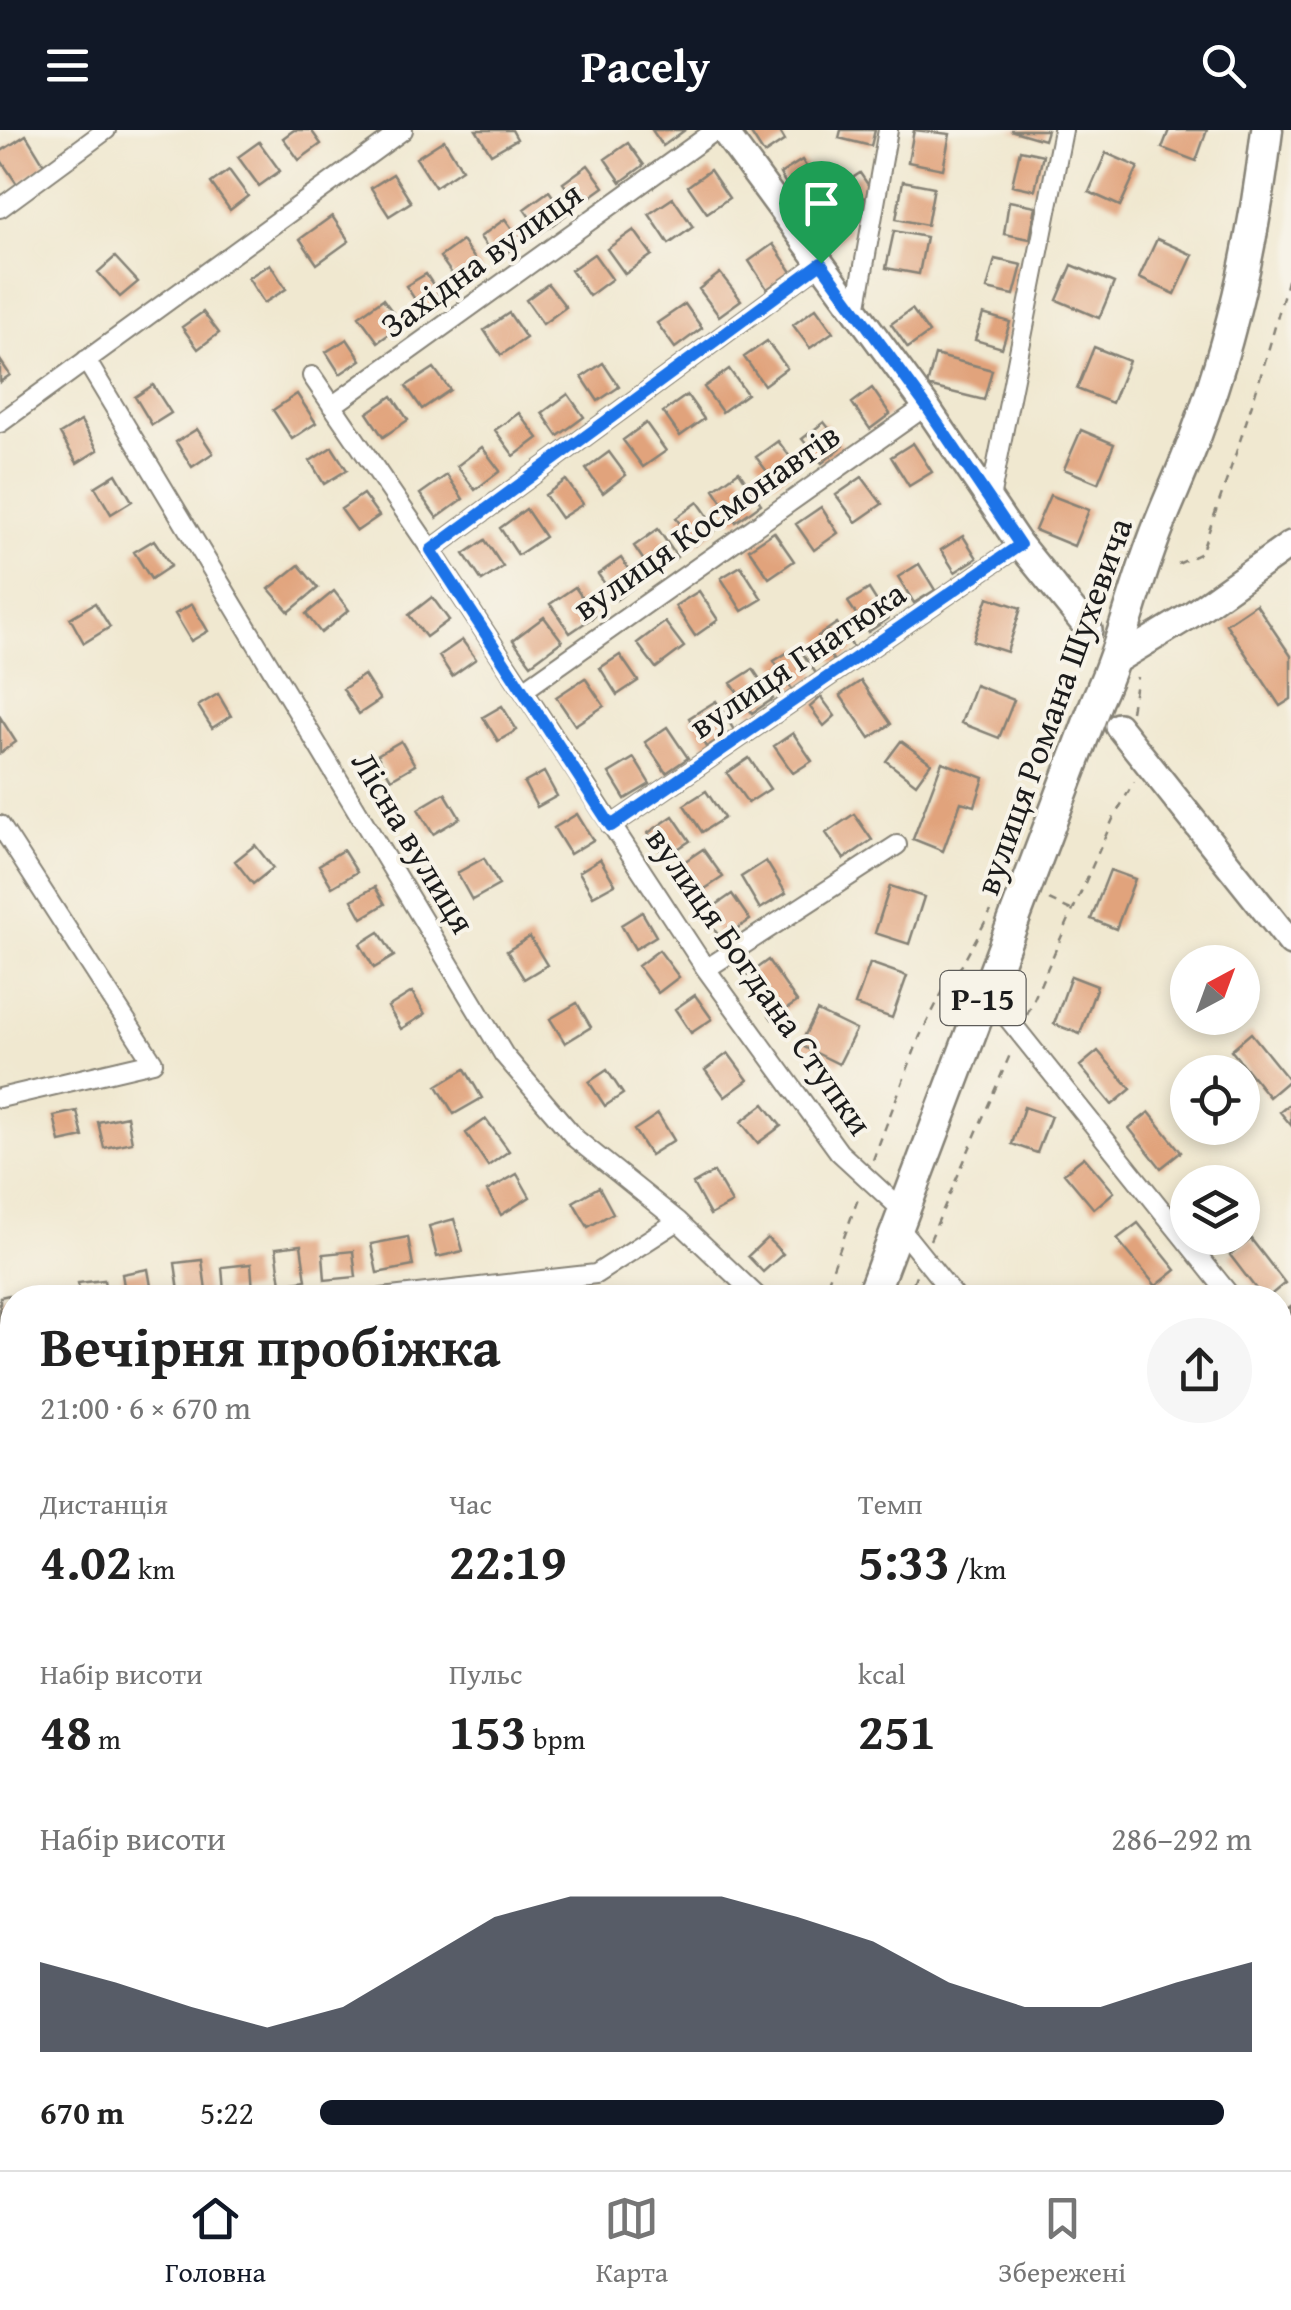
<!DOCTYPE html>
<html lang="uk">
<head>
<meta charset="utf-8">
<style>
  body { margin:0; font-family:"Gentium Book Plus",serif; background:#f6f6f6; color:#222; height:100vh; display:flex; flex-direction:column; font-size:38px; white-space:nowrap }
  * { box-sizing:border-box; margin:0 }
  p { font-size:32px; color:#767676 }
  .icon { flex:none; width:55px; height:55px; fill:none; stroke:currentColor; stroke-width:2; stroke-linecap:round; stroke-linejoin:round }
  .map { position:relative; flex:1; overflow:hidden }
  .drawer { position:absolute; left:0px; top:1155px; width:1292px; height:885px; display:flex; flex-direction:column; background:#fff; border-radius:40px 40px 0 0; box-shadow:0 5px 15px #0003 }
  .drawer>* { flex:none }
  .needle { width:65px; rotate:41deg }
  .fabs { position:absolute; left:1170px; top:815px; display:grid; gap:20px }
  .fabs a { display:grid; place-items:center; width:90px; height:90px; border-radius:50%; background:#fff; box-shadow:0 5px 15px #0003; font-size:50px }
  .pin { position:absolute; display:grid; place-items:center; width:85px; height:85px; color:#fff; margin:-102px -42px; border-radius:50% 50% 50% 0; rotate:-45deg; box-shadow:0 0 10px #0007 }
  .pin .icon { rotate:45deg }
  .round { display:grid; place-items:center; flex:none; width:105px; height:105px; border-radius:52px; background:#f6f6f6 }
  .summary { display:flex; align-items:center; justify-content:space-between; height:170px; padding:0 40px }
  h1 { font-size:55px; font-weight:700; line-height:75px }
  .figures { display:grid; grid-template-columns:repeat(3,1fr); gap:15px; height:170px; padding:10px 40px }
  .figures div { display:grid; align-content:center }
  .figures b { font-size:50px; font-weight:700 }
  .figures small { font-size:28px; font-weight:400 }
  .figures p { font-size:28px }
  .chart { height:280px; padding:20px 40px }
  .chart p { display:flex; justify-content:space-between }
  .chart svg { width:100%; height:180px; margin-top:10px; fill:#111827; opacity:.7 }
  ul { padding:0 40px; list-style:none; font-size:32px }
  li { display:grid; grid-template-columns:160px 120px 1fr; align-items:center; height:75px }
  li i { height:25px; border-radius:12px; background:#111827 }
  header { display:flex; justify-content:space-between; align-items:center; height:130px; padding:0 40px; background:#111827; color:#fff; font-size:45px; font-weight:700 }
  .dock { display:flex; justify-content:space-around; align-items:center; height:140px; border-top:2px solid #e0e0e0; background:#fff; font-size:28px; color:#767676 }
  .dock a { display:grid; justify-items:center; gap:5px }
  .dock .current { color:#111827 }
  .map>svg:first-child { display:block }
  .industrial { fill:#d2bfc1 }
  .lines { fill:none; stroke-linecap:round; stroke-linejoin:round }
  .stream { stroke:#58a6d1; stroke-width:5 }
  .building { fill:#e1a37b }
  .lane-casing { stroke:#868276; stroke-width:14 }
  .street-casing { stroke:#868276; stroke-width:22 }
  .secondary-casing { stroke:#868276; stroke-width:30 }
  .primary-casing { stroke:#868276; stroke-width:35 }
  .path { stroke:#868276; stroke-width:2.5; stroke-dasharray:8 8; stroke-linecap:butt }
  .lane { stroke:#fff; stroke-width:9 }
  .street { stroke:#fff; stroke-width:18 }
  .secondary { stroke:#fff; stroke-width:25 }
  .primary { stroke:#fff; stroke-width:30 }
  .route-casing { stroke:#fff; stroke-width:20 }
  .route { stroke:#1a73e8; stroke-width:12 }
  .labels { text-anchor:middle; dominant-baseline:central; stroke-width:8; stroke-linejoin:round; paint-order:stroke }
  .shield { fill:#f7f3e8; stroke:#5e5c59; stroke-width:2.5 }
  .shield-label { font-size:32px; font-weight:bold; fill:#1c1c1c }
  .street-label { font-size:35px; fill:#1c1c1c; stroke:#f7f3e8 }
</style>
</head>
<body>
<header><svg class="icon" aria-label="menu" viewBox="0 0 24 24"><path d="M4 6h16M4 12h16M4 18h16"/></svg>Pacely<svg class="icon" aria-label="search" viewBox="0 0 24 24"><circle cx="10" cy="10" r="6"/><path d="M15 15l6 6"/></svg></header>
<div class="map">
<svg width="1291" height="2040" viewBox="0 0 1291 2040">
  <rect width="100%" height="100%" fill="#f7f3e8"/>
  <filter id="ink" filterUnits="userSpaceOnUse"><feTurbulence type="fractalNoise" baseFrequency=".01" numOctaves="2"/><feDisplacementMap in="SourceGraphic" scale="20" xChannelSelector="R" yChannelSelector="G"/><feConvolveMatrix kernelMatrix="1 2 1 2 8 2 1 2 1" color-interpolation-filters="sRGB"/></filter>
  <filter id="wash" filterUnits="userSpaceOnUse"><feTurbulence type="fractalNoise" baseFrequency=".0048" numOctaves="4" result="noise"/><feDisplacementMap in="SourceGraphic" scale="40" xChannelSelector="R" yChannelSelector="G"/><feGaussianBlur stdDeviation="2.25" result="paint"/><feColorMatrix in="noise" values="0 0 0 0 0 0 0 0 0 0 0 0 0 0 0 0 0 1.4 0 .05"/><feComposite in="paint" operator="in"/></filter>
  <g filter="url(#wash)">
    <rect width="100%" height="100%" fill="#f0e8d0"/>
    <path class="industrial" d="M1280,1564L1291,1570V2001L1280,1993Z"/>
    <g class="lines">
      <path class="stream" d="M1210,2028L1225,2040"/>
    </g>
    <g id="blocks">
      <path class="building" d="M294,0H311L321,14L299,30L283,8Z
        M476,0H512L517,9L491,24Z
        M652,0H685L663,16Z
        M753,0H779L785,10L764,24L750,2Z
        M841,0H875L871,16L839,8Z
        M914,0L950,4L943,39L908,32Z
        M1010,0H1047L1044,10Z
        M1169,0H1207L1196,31L1162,18Z
        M26,5L45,36L17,54L0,29V22Z
        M444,10L462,39L435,57L416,28Z
        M259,12L280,41L259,56L238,27Z
        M628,13L644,35L621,52L605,29Z
        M1020,20L1043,25L1035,60L1012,55Z
        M1106,23L1138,37L1120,76L1089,62Z
        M802,30L820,59L797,73L780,44Z
        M588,35L604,57L579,75L563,53Z
        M229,40L248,66L230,80L211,53Z
        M710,40L729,68L707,83L688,56Z
        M860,43L873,62L846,80L833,61Z
        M393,44L411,72L389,86L371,58Z
        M903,51L934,57L927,95L896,89Z
        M549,61L566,85L541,103L524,79Z
        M673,68L693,97L669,114L649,84Z
        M1009,71L1036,76L1030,109L1004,104Z
        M836,79L851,102L829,116L814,92Z
        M332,86L349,111L317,134L300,109Z
        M505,89L522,112L497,130L480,107Z
        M634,100L652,125L625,144L607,119Z
        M894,101L926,107L919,144L886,138Z
        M1157,109L1193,125L1175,164L1139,148Z
        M462,111L482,139L460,155L440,127Z
        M773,114L792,142L767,159L749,131Z
        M594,124L612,149L589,166L571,140Z
        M115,127L138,152L120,167L98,142Z
        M995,129L1022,135L1014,165L987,159Z
        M270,134L286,159L264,173L248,148Z
        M1072,135L1114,153L1099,188L1057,170Z
        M720,143L741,170L719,186L699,159Z
        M426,144L445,173L426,186L406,156Z
        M548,154L566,177L543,194L526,170Z
        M383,169L402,195L378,212L359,186Z
        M685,174L702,198L675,218L657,193Z
        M816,178L833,202L810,218L793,195Z
        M912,179L929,203L908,218L891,194Z
        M203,182L219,203L198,219L182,197Z
        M509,183L526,208L501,225L484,200Z
        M983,184L1010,192L1002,218L975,210Z
        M347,209L361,230L340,244L326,222Z
        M767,211L787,238L764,255L744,227Z
        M1094,217L1129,231L1112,273L1077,259Z
        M935,225L992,240L984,270L927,256Z
        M0,230L10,245L0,252Z
        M603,233L619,257L598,271L582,247Z
        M434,238L450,260L422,279L406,256Z
        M729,239L747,264L722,282L704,257Z
        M153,255L171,283L152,295L135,267Z
        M872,258L890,284L870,299L852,273Z
        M297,264L316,293L292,309L273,280Z
        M568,264L584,287L558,306L542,283Z
        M687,265L704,289L680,306L663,282Z
        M392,266L408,290L383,307L367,283Z
        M519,283L538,308L514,326L495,300Z
        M81,291L98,320L77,333L60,304Z
        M824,292L843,316L822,333L802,309Z
        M646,293L666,321L643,337L623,310Z
        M197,299L213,323L192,337L176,312Z
        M1081,300L1114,314L1098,353L1064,339Z
        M778,311L797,336L775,352L756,327Z
        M913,313L932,342L909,356L891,327Z
        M332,317L347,340L324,354L310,331Z
        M482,317L500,341L475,360L457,336Z
        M609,322L626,345L603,363L586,339Z
        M739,341L761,374L736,392L714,359Z
        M116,344L132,371L111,384L95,357Z
        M447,345L463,369L437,388L420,364Z
        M862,347L882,374L856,392L836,365Z
        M566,350L583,374L561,388L545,365Z
        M363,364L379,386L357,401L341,379Z
        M1050,365L1089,380L1074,416L1035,400Z
        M698,372L717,399L695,415L676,388Z
        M821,377L838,403L814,420L796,394Z
        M526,379L545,407L518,425L500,398Z
        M658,399L677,427L653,444L634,416Z
        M774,402L794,431L769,448L749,419Z
        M963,406L977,428L955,442L941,420Z
        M154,410L171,436L151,449L134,422Z
        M485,410L503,437L482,451L464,424Z
        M621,428L638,454L616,470L598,444Z
        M919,434L935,460L914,473L898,447Z
        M299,435L318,458L289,482L269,459Z
        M741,436L762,469L742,481L721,448Z
        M575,457L595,486L570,503L550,474Z
        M869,459L888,489L868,502L848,472Z
        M334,461L349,480L321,503L306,484Z
        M699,461L718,490L695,506L675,476Z
        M432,467L449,490L426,507L409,485Z
        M988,467L1021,478L1007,522L973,511Z
        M95,473L110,497L84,513L70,488Z
        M192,474L208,501L191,511L175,484Z
        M1256,474L1291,526V569L1280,576L1226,494Z
        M544,487L562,511L531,534L513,510Z
        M665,492L684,517L656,538L637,513Z
        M837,493L855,520L835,533L818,506Z
        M462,510L476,529L452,546L439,526Z
        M798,516L817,545L793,561L774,531Z
        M620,525L638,551L617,565L600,538Z
        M753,539L773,569L752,583L731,553Z
        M364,545L380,570L359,584L343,559Z
        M585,548L604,576L575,595L556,567Z
        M861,551L891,594L870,608L840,565Z
        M975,555L1014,570L999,608L961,593Z
        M218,564L231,586L212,598L198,576Z
        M821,567L835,586L824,596L810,577Z
        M716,571L734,600L706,617L689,588Z
        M502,576L517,600L498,611L483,587Z
        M0,587L16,612L0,623Z
        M667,597L688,628L666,643L645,612Z
        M793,603L812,631L793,643L774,616Z
        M401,611L415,635L391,649L377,625Z
        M901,611L931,633L916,654L886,631Z
        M634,628L650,654L625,669L609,643Z
        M749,628L770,659L748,673L727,643Z
        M942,632L984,648L975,676L961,672L943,721L913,709Z
        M544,642L557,666L537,677L524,653Z
        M706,661L724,688L702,702L684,675Z
        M445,663L460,688L433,704L418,679Z
        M577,684L593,710L570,724L554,698Z
        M854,684L872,710L844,729L826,703Z
        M673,686L690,711L665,727L648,703Z
        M255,715L273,738L253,754L235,731Z
        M703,719L723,747L691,768L672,740Z
        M343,720L357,742L332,757L319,735Z
        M484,728L499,755L472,770L457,743Z
        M600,729L615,754L593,766L579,742Z
        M766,731L786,763L760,779L741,747Z
        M1110,740L1135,749L1116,799L1091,789Z
        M890,756L924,767L909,814L875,803Z
        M375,757L385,774L362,788L352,770Z
        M732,764L750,790L721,809L703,784Z
        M642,782L656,806L635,819L621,795Z
        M379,802L394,826L374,838L360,814Z
        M530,807L547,835L524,849L507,821Z
        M659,820L679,847L658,863L638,836Z
        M768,830L797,872L772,889L743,848Z
        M870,833L907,846L892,888L855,875Z
        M1188,842V863L1177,851Z
        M1071,846L1097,856L1080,904L1054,894Z
        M412,862L425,884L401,899L388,877Z
        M695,865L712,889L691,903L675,879Z
        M577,873L591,897L565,913L550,889Z
        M817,881L856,900L839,934L800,915Z
        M1251,903L1289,950L1269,967L1231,920Z
        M1098,921L1131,959L1112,975L1080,936Z
        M728,923L748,950L725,967L705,940Z
        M465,939L482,968L454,984L437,956Z
        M607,940L623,964L605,976L589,952Z
        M1291,973V995L1280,982Z
        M764,974L781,996L758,1013L741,992Z
        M1024,977L1051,986L1037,1023L1012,1014Z
        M77,981L83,1007L60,1012L54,986Z
        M1149,982L1181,1022L1161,1038L1129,998Z
        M658,984L674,1010L650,1025L634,1000Z
        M127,986L132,1012L104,1018L98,992Z
        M486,989L509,1021L488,1036L466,1003Z
        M1084,1027L1114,1062L1094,1079L1064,1043Z
        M714,1042L732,1073L710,1085L693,1054Z
        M517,1044L530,1067L501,1085L487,1061Z
        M599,1057L613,1083L588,1097L573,1072Z
        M454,1089L463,1121L437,1127L429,1096Z
        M1138,1093L1176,1140L1156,1156L1117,1109Z
        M408,1107L413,1136L377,1143L371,1114Z
        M767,1108L783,1124L763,1142L748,1126Z
        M1251,1109L1285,1153L1267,1168H1263L1230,1125Z
        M301,1115L306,1150L281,1154L276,1118Z
        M353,1121L356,1147L325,1150L323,1124Z
        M202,1130L207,1168H180L175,1133Z
        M251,1134L253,1160L224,1162L222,1137Z
        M148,1139L153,1168H126L122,1144Z
        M104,1150L107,1168H80L78,1153Z
        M9,1165L12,1192L0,1194V1167Z
        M1291,1176V1203L1280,1188V1184Z
        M12,1252V1285L0,1286V1253Z
        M1291,1289V1327L1280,1313V1297Z
        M12,1449V1480L0,1482V1451Z
        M1291,1505V1531L1280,1517V1513Z
        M196,2028H225L222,2040H193Z
        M276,2028H290L309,2034L307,2040H272Z
        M357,2028H389L385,2040L354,2036Z
        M433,2028H439L462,2037L461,2040H429Z"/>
    </g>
  </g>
  <g filter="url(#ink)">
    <use href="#blocks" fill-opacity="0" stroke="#868276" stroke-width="2.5"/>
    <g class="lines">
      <defs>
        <path id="lane" d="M1280,1572L1291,1578
          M1280,1714L1291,1683
          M1280,1825L1291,1822
          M1280,1898L1291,1906
          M1280,1960L1291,1969"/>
        <path id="street" d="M0,78L106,0
          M856,181L888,0
          M86,230L504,925L576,1009L678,1091L759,1168
          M312,246L431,420L706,839L839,1022L903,1081
          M332,276L716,0
          M0,293L403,0
          M990,369L1063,0
          M431,420L821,133
          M524,560L926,276
          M0,695L153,932L0,968
          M611,696L1020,415
          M706,839L897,715
          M986,861L1232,1168
          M898,1096L956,1168
          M382,1168L596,1144L678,1091
          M0,1209L12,1208
          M1280,1227L1291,1241
          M0,1901L12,1879
          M813,2028L830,2040
          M241,2040L246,2028"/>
        <path id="secondary" d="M723,0L926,276L1020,415L1089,500
          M1115,531L1191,485L1291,414
          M1118,596L1291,813
          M536,2040L541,2028"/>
        <path id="primary" d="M871,1168L1097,570C1121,518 1133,464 1153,411C1166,375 1183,341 1196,305C1233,206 1255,104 1267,0
          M0,1543L12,1541"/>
      </defs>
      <use href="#lane" class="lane-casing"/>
      <use href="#street" class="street-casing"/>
      <use href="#secondary" class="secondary-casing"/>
      <use href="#primary" class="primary-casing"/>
      <path class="path" d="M1178,434L1201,423C1235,328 1268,232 1291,134
        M1131,581L1137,547
        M1049,770L1073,781
        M1027,885L1113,689L1134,652
        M873,1030L920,906L944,859L962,835L991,781
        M930,1110L1012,920
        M822,1168L859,1066
        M908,1168L916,1145"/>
      <use href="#lane" class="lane"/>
      <use href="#street" class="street"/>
      <use href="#secondary" class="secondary"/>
      <use href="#primary" class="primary"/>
    </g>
  </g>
  <g class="lines" filter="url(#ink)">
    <defs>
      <path id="route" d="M821,133L926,276L1020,415L611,696L431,420Z"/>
    </defs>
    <use href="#route" class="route-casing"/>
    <use href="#route" class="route"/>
  </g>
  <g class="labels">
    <rect class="shield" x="940.5" y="841" width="85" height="54" rx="8"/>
    <g class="shield-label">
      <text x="983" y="868">Р-15</text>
    </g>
    <g class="street-label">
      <text transform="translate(481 129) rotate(-36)">Західна вулиця</text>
      <text transform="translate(706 391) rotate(-35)">вулиця Космонавтів</text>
      <text transform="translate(797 529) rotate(-34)">вулиця Гнатюка</text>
      <text transform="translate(1053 576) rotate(-70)">вулиця Романа Шухевича</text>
      <text transform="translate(414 712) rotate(59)">Лісна вулиця</text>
      <text transform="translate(760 851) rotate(55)">вулиця Богдана Ступки</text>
    </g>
  </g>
</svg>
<div class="fabs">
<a><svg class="needle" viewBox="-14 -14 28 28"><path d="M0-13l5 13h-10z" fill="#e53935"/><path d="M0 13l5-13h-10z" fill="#767676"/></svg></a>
<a><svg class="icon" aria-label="locate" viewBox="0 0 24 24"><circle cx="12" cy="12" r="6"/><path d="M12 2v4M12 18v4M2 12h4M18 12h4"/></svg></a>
<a><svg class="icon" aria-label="layers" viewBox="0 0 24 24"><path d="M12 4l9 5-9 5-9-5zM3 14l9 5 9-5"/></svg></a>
</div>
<div class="pin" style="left:821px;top:133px;background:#1e9e55"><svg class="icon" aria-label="arrive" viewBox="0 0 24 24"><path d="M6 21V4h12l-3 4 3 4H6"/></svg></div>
<section class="drawer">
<div class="summary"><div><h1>Вечірня пробіжка</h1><p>21:00 · 6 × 670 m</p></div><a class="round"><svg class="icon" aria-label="share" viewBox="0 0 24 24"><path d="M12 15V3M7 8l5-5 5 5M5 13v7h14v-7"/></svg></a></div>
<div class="figures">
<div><p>Дистанція</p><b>4.02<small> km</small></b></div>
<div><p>Час</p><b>22:19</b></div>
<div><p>Темп</p><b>5:33<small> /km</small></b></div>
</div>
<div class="figures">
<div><p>Набір висоти</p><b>48<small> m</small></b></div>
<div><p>Пульс</p><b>153<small> bpm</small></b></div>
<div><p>kcal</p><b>251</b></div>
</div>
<div class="chart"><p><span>Набір висоти</span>286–292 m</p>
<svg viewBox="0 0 160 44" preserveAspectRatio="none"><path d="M0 44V22L10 27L20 33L30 38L40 33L50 22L60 11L70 6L80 6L90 6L100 11L110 17L120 27L130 33L140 33L150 27L160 22V44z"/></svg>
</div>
<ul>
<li><b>670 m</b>5:22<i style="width:97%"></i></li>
</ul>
</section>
</div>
<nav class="dock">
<a class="current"><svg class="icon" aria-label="home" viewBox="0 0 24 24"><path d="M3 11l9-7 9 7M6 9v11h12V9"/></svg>Головна</a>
<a><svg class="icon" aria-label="map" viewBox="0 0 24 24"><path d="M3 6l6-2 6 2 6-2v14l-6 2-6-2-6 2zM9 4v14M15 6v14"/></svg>Карта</a>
<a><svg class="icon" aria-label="saved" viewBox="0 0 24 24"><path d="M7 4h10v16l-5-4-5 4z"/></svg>Збережені</a>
</nav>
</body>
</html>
